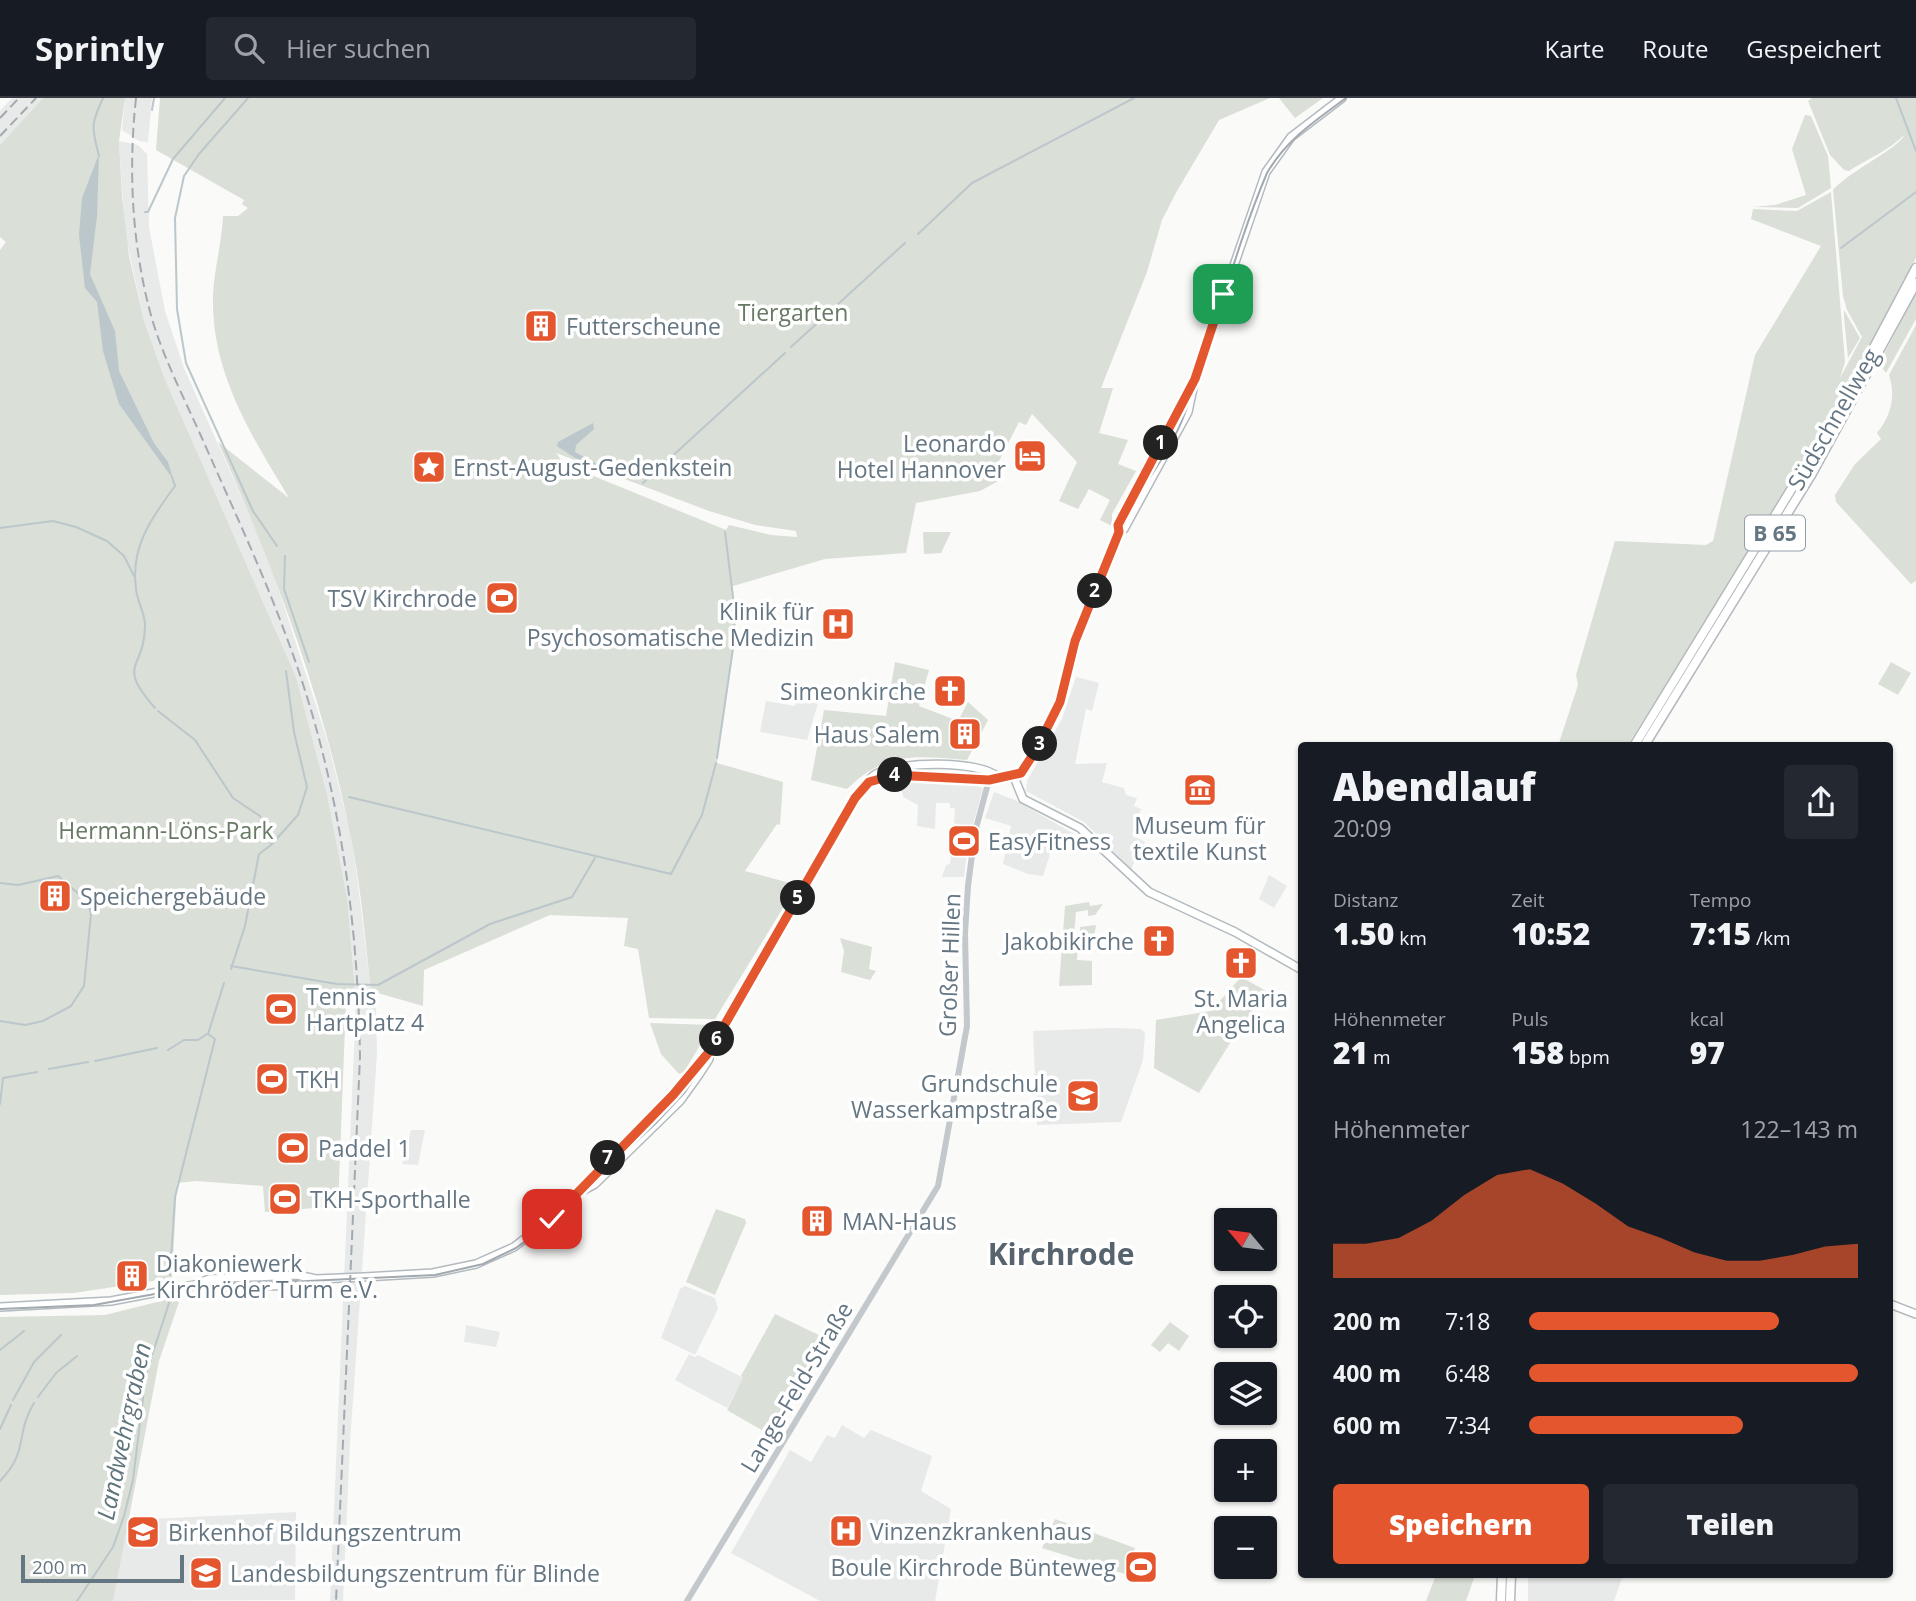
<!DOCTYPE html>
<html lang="de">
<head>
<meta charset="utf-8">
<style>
  body { margin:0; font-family:"Open Sans",sans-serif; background:#242831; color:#f1f3f6; height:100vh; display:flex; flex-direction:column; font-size:26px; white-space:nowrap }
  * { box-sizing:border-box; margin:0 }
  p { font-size:23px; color:#9ea1a6 }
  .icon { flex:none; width:38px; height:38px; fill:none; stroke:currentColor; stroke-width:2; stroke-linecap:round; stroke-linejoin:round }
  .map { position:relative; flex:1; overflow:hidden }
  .side { position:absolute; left:1298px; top:644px; width:595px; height:836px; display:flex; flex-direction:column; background:#171b24; border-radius:7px; box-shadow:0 2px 5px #0004 }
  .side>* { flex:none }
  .needle { width:46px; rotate:299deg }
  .fabs { position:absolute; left:1214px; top:1110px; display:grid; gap:14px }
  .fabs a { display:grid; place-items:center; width:63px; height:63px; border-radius:7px; background:#171b24; box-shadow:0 2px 5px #0004; font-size:35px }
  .scale { position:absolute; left:21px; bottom:18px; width:163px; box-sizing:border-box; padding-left:7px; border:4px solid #657683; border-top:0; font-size:19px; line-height:24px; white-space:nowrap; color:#657683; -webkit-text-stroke:5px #fff; paint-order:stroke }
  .pin { position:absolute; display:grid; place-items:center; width:60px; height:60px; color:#fff; margin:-30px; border-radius:14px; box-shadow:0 4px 10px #0006 }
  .km { position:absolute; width:35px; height:35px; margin:-18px; border-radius:50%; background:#222; color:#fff; font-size:19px; line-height:35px; text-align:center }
  .round { display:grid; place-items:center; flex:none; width:74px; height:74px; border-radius:7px; background:#242831 }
  .summary { display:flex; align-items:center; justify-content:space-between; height:119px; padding:0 35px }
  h1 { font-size:38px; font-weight:800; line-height:52px }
  .metrics { display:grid; grid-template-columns:repeat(3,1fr); gap:10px; height:119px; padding:7px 35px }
  .metrics div { display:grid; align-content:center }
  .metrics b { font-size:30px; font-weight:800 }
  .metrics small { font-size:19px; font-weight:400 }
  .metrics p { font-size:19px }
  .chart { height:196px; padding:14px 35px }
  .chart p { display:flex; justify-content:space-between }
  .chart svg { width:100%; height:126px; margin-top:7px; fill:#e4572e; opacity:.7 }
  .action { display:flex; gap:14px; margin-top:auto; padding:14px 35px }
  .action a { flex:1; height:80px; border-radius:7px; background:#e4572e; color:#fff; font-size:28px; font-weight:800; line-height:80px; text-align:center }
  .action a+a { background:#242831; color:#f1f3f6 }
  ul { padding:0 35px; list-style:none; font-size:23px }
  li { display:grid; grid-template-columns:112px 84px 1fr; align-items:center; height:52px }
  li i { height:18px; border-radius:9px; background:#e4572e }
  header { display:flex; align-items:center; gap:42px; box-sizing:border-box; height:98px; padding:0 35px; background:#171b24; border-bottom:2px solid #363941 }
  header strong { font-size:33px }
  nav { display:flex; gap:38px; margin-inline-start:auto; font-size:24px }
  .search { width:490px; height:63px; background:#242831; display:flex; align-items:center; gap:18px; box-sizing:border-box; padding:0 24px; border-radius:7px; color:#9ea1a6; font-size:26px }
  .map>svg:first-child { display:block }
  .built { fill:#e8e9e9 }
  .green { fill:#dadfd7; fill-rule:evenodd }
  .water { fill:#bbc7cb }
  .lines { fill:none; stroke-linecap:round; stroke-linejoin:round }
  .stream { stroke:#bbc7cb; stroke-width:2 }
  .secondary-casing { stroke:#b3babf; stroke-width:10 }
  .trunk-casing { stroke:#b4b9bd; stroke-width:11 }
  .tertiary { stroke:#c3c8cc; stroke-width:6 }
  .secondary { stroke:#fff; stroke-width:7 }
  .trunk { stroke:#fff; stroke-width:8 }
  .tram { stroke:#a2aab0; stroke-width:2 }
  .rail { stroke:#a2aab0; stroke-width:2; stroke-dasharray:10 5; stroke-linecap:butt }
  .route-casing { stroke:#fff; stroke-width:14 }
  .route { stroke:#e4572e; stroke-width:9 }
  .labels { text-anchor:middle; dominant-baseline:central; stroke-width:7; stroke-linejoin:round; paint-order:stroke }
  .shield { fill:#fff; stroke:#939fa8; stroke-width:2 }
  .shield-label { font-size:21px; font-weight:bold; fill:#657683 }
  .park-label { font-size:23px; fill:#687a64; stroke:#fff }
  .poi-label { font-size:23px; fill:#657683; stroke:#fff; text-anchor:start }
  .street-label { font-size:23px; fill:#657683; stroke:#fff }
  .water-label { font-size:24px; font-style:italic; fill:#60757c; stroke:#fff }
  .district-label { font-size:30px; font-weight:bold; fill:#57646e; stroke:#fff }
</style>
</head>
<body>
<header>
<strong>Sprintly</strong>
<div class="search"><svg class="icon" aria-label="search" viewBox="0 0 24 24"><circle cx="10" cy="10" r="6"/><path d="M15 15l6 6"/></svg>Hier suchen</div>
<nav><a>Karte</a><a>Route</a><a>Gespeichert</a></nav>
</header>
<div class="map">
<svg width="1916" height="1503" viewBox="0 0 1916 1503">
  <rect width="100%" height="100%" fill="#fafaf8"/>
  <path class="built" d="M12,0H43L0,47V13Z
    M125,0H152L148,44L139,43L122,32Z
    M119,43L138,47L147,56L149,129L165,213L184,270L268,458L328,645L351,737L357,778L371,893L376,909L377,956L350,1345L343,1503H330L356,905L347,799L327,696L296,579L164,279L144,223L125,135Z
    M1076,579L1099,585L1092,613L1086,611L1075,666L1107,665L1102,684L1124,690L1126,697L1137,700L1134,708L1141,711L1132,737L1145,744L1131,771L1084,724L1026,693L1027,683L1062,621Z
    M796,598L819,602L807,642L760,634L766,603L795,608Z
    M937,680L956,681L983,690L968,745L964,779H942L946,767L950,766L952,747H955L960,727L954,725L955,710H950V705H936L935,731L917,728L918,707L903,699L901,687Z
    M994,694L1015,702L1074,736L1067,745L1055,741L1043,778L1028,776L1003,766L1011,728L985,720Z
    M1269,777L1287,788L1274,810L1259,801Z
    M1112,930L1141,931L1145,935L1143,962L1121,1024L1037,1027L1033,933Z
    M411,1032H425L418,1067L402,1066Z
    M685,1188L715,1200L718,1211L695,1257L661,1240L680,1191Z
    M466,1227L500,1234L496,1249L464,1244Z
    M689,1256L695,1259L698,1257L744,1280L727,1310L675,1282Z
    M842,1327L864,1340L871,1332L932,1358L921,1393L951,1411L935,1503H820L731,1455L790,1352L811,1364L827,1337L835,1340Z
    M296,1414L295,1502L113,1503L127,1422Z
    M1528,1477H1623L1614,1503H1528Z"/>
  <path class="green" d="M43,0H125L119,43L122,98L129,158L144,223L164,279L296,579L327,696L347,799L356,905L346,904L338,1108L265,1114L263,1088L197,1083L177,1085L172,1180L74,1195L0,1197V152L6,144L0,139V47Z
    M160,0H1270L1219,22L1177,93L1162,122L1147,174L1101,290H1113L1099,335L1128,342L1118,366L1136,373L1112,416V428L1100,422L1110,402L1089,391L1078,411L1059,403L1077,364L1032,316L1026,327L1019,324L996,369L1000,382L980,393L916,405L906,455L825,461L733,488L735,543L717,665L783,684L780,727L777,726L745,773L797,787L715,921L649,920L638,851L624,848L628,820L550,817L424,872L423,908L371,893C365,840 361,787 350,735C323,600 274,469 218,344L289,400C251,337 211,274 213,198C214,171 222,145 223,118H238L248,110L242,106L244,102L156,52ZM556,355L709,413L755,427L796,433L797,439L771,437L729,427L726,432L564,366Z
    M1279,0H1323L1295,20Z
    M1812,0H1916V160L1829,323L1628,647L1558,648L1578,587L1576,577L1615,443L1706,447L1713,443L1755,257L1821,148L1751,121L1753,111L1797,113L1831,94L1845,264L1840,280L1862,239L1847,212L1843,198L1833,92C1848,74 1901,49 1904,37C1890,52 1867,61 1849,73L1844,72L1830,57L1808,3Z
    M1805,17L1811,18L1828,58L1831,90L1798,110L1753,109L1775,107L1806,97L1792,51Z
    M1916,195V221L1886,275L1879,266Z
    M1844,212L1860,240L1848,260L1844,219Z
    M1916,227V483L1911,486L1836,404L1835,397L1855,366L1881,341L1877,335C1891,318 1896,298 1889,277Z
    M923,434H951L941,455L924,456Z
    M895,564L929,572L919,608L958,623L968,604L988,622L967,662C916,658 886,653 847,691L811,682L824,612L886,618Z
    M1891,564L1911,575L1898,597L1878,586Z
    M1089,804L1090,808L1103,806L1095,817L1088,818V812L1076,814L1074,837H1080V829L1096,827L1093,847H1078L1077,862L1092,863V887L1059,888L1065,808Z
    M840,840L872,849L869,871L876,873L870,882L841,874L844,853Z
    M1241,879L1268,894L1240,929L1199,995L1154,970L1156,922L1211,913Z
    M650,925L712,927L684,974L679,976L661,956Z
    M716,1111L745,1121L746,1125L715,1197L686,1184Z
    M181,1198L159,1263L113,1503H0V1219L105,1217Z
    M775,1216L829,1242L772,1338L727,1312L743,1280L741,1278Z
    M1170,1224L1189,1238L1179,1253L1168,1245L1160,1254L1151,1247Z
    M1055,1421L1135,1450L1134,1455L1149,1460L1144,1482L1042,1450Z
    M1436,1477H1475L1466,1503H1426Z"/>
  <path class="water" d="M99,56L97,118L90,176L115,233L119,273L154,345L168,364L173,381L119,306L103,253L97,204L85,190L79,137L82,100Z
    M593,325L594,331L576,347L575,354L617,377L575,360L557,348L558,344Z"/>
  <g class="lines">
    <path class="stream" d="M248,0L199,56L184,78L175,120L177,211L186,265L253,413L277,448
      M1896,0L1916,53
      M152,12L154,0
      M99,58C92,29 90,28 103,0
      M145,114H148L173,61L225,0
      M918,136L972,85L1134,0
      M1841,150L1916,94
      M791,249L905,145
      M643,385L785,255
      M0,430L53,423L76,429L107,443L124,458L134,478
      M285,458L284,491L309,564
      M155,610C115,564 145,573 145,527C145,515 137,503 136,491C130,449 152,419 175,388L172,379
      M158,613L195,642L233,700L260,718L270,734L271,747L259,756L245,828L231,871
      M717,660L734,543L735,515L725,434
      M349,699L671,776L702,717L716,665
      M271,747L298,717L307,689L294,634L286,573
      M0,785L18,787L58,778L88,804L91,816L84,888L71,908L43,923L25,927L0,923
      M231,868L337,886L378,887L490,826L572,799L595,760
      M168,952L184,942H198L207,936
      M95,963L157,950
      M49,971L88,964
      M0,1006L3,980L37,974
      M170,1177L175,1099L215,941L208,936L224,885
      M0,1252L24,1233
      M38,1299L56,1275L77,1258
      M13,1302L34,1264L61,1237
      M0,1331L11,1307
      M0,1383C29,1354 15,1336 34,1305
      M77,1503L113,1449L124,1418L133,1382L146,1276L170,1202"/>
    <defs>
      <path id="secondary" d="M1119,434L1124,431L1188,314L1195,281L1266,74L1291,39L1342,0
        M1014,679L1023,701L1080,730L1149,794L1235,834L1302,872
        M869,684C880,684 889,677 900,676C931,674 1002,691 1024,672L1060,604L1075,543L1119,434L1118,427L1124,412L1195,281
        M584,1092L595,1086L680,1003L698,978L709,961V954L855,700C861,692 868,680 876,676C899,663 979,662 998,679
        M195,1187L206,1190L296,1187L312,1182
        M1890,1206L1916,1216
        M0,1209L111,1203L195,1187L209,1181L297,1177L316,1181L364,1179L433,1175L476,1166L514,1149L554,1118L673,997L709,954"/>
      <path id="trunk" d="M1634,648L1846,302L1916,170
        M1644,648L1811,377L1916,185
        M1501,1503L1502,1477
        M1510,1503L1511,1477"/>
    </defs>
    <use href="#secondary" class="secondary-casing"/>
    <use href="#trunk" class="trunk-casing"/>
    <path class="tertiary" d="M687,1503L938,1088L967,928L965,835L968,788L975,734L990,678"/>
    <use href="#secondary" class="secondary"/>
    <use href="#trunk" class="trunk"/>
    <path class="tram" d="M0,1211L94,1207L199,1188L435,1177L483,1166L516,1150L543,1130L655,1026L685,994L709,958L856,701C899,638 999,708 1027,671C1063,625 1066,567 1088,514C1101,481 1112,443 1130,412C1147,381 1170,353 1183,320C1214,240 1233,155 1267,75C1286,42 1316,22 1346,0"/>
    <path class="rail" d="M136,0C128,73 132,150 152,221C164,261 184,300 201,338C231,406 263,474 288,543C338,677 358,818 360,959L336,1503
      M0,20L19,0
      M0,38L36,0"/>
  </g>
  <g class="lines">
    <defs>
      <path id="route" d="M552,1121L673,997L709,954L855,700L869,684L894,677L989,682L1021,675L1036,652L1060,604L1075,543L1119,434L1118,427L1195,281L1223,196"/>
    </defs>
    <use href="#route" class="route-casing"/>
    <use href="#route" class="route"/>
  </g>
  <defs>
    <symbol id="building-square" viewBox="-11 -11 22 22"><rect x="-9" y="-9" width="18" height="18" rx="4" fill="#e4572e" stroke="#fff"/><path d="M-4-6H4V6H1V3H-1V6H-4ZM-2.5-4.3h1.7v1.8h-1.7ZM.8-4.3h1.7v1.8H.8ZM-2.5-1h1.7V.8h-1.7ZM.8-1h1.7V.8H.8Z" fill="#fff"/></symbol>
    <symbol id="hotel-square" viewBox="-11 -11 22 22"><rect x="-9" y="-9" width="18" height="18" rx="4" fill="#e4572e" stroke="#fff"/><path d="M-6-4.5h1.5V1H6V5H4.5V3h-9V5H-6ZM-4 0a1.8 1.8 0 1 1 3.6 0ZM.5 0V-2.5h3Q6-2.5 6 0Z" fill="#fff"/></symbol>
    <symbol id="sight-square" viewBox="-11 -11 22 22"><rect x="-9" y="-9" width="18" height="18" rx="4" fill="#e4572e" stroke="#fff"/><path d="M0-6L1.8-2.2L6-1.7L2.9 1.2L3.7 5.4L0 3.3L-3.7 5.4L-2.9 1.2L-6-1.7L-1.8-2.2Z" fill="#fff"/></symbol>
    <symbol id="stadium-square" viewBox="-11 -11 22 22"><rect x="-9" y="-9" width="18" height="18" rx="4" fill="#e4572e" stroke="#fff"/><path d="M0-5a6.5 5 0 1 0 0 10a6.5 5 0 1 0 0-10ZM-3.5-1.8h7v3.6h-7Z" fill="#fff"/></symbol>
    <symbol id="hospital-square" viewBox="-11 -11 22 22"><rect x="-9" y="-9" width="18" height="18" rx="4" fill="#e4572e" stroke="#fff"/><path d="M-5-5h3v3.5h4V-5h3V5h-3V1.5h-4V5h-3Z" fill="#fff"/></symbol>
    <symbol id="church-square" viewBox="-11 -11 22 22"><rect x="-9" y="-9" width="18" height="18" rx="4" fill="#e4572e" stroke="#fff"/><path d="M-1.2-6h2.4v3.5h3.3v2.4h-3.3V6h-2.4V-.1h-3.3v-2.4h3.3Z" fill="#fff"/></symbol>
    <symbol id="museum-square" viewBox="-11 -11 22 22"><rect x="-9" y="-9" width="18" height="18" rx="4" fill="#e4572e" stroke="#fff"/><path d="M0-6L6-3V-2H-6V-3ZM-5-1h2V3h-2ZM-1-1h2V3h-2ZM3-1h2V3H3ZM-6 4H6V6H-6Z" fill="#fff"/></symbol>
    <symbol id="school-square" viewBox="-11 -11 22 22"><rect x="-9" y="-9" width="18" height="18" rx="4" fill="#e4572e" stroke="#fff"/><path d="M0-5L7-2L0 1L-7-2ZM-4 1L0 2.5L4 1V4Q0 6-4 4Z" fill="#fff"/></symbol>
    <symbol id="university-square" viewBox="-11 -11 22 22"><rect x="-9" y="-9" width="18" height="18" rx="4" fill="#e4572e" stroke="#fff"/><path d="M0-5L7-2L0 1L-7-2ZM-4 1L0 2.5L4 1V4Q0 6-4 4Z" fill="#fff"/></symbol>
  </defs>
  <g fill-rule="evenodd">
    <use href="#building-square" x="522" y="209" width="38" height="38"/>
    <use href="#hotel-square" x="1011" y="339" width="38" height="38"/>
    <use href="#sight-square" x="410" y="350" width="38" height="38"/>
    <use href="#stadium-square" x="483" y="481" width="38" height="38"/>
    <use href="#hospital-square" x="819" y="507" width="38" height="38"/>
    <use href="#church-square" x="931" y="574" width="38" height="38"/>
    <use href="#building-square" x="946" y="617" width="38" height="38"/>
    <use href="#museum-square" x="1181" y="673" width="38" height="38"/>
    <use href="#stadium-square" x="945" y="724" width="38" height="38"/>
    <use href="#building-square" x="36" y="779" width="38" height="38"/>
    <use href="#church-square" x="1140" y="824" width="38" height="38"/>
    <use href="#church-square" x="1222" y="846" width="38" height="38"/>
    <use href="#stadium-square" x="262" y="892" width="38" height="38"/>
    <use href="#stadium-square" x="253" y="962" width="38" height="38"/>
    <use href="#school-square" x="1064" y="979" width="38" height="38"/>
    <use href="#stadium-square" x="274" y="1031" width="38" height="38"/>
    <use href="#stadium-square" x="266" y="1082" width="38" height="38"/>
    <use href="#building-square" x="798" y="1104" width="38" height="38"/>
    <use href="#building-square" x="113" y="1159" width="38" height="38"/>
    <use href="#hospital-square" x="827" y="1414" width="38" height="38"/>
    <use href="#university-square" x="124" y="1415" width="38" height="38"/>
    <use href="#stadium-square" x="1122" y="1450" width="38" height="38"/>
    <use href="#school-square" x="187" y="1456" width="38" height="38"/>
  </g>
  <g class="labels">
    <rect class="shield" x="1745" y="417.5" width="60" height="35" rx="5"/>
    <g class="shield-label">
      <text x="1775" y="435">B 65</text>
    </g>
    <g class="park-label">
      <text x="793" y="214">Tiergarten</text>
      <text x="166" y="732">Hermann-Löns-Park</text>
    </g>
    <g class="poi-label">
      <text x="566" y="228">Futterscheune</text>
      <text x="1006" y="345" text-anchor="end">Leonardo<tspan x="1006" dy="26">Hotel Hannover</tspan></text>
      <text x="453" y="369">Ernst-August-Gedenkstein</text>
      <text x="477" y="500" text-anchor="end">TSV Kirchrode</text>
      <text x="814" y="513" text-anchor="end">Klinik für<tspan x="814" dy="26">Psychosomatische Medizin</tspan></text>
      <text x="926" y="593" text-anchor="end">Simeonkirche</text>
      <text x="940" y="636" text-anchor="end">Haus Salem</text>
      <text x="1200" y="727" text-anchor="middle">Museum für<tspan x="1200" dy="26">textile Kunst</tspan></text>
      <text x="988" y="743">EasyFitness</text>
      <text x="80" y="798">Speichergebäude</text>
      <text x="1134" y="843" text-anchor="end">Jakobikirche</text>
      <text x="306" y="898">Tennis<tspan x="306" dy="26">Hartplatz 4</tspan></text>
      <text x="1241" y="900" text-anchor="middle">St. Maria<tspan x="1241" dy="26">Angelica</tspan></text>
      <text x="296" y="981">TKH</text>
      <text x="1058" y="985" text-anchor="end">Grundschule<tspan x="1058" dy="26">Wasserkampstraße</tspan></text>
      <text x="318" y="1050">Paddel 1</text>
      <text x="310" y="1101">TKH-Sporthalle</text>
      <text x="842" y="1123">MAN-Haus</text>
      <text x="156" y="1165">Diakoniewerk<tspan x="156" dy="26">Kirchröder Turm e.V.</tspan></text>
      <text x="870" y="1433">Vinzenzkrankenhaus</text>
      <text x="168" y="1434">Birkenhof Bildungszentrum</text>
      <text x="1116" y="1469" text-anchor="end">Boule Kirchrode Bünteweg</text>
      <text x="230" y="1475">Landesbildungszentrum für Blinde</text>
    </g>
    <g class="street-label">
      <text transform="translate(1833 321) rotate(-60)">Südschnellweg</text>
      <text transform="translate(949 867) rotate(-88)">Großer Hillen</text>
      <text transform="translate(796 1289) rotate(-59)">Lange-Feld-Straße</text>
    </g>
    <g class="water-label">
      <text transform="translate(123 1333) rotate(-78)">Landwehrgraben</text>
    </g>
    <g class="district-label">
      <text x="1061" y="1155">Kirchrode</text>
    </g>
  </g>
</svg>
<div class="fabs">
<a><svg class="needle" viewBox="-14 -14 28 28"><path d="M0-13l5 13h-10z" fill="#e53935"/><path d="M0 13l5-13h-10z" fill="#9ea1a6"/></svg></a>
<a><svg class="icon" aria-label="locate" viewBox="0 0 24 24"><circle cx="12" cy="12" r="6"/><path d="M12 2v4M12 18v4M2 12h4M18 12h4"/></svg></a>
<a><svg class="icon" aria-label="layers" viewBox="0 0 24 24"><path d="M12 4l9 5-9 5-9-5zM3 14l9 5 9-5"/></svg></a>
<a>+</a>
<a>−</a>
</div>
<div class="scale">200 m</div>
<div class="pin" style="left:1223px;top:196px;background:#1e9e55"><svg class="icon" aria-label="arrive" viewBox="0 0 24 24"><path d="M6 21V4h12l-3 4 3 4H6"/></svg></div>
<div class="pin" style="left:552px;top:1121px;background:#d93025"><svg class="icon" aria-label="check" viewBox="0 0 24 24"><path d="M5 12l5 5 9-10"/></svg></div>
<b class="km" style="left:1161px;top:345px">1</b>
<b class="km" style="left:1095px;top:493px">2</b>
<b class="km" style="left:1040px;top:646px">3</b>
<b class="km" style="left:895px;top:677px">4</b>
<b class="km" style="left:798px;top:800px">5</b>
<b class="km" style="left:717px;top:941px">6</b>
<b class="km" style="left:608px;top:1060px">7</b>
<section class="side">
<div class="summary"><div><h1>Abendlauf</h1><p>20:09</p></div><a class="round"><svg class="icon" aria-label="share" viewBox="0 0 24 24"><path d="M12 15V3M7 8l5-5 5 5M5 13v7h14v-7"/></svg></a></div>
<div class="metrics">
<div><p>Distanz</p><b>1.50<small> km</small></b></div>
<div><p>Zeit</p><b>10:52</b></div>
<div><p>Tempo</p><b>7:15<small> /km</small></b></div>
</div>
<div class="metrics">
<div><p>Höhenmeter</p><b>21<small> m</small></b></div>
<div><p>Puls</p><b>158<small> bpm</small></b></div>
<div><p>kcal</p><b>97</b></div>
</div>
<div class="chart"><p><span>Höhenmeter</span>122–143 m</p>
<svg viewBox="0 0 160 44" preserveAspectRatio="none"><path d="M0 44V32L10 32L20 30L30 24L40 15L50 8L60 6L70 11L80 18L90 26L100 30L110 35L120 38L130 38L140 36L150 33L160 32V44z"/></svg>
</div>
<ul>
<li><b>200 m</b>7:18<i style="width:76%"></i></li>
<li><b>400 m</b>6:48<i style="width:100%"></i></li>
<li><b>600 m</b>7:34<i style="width:65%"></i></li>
</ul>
<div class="action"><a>Speichern</a><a>Teilen</a></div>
</section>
</div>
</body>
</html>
